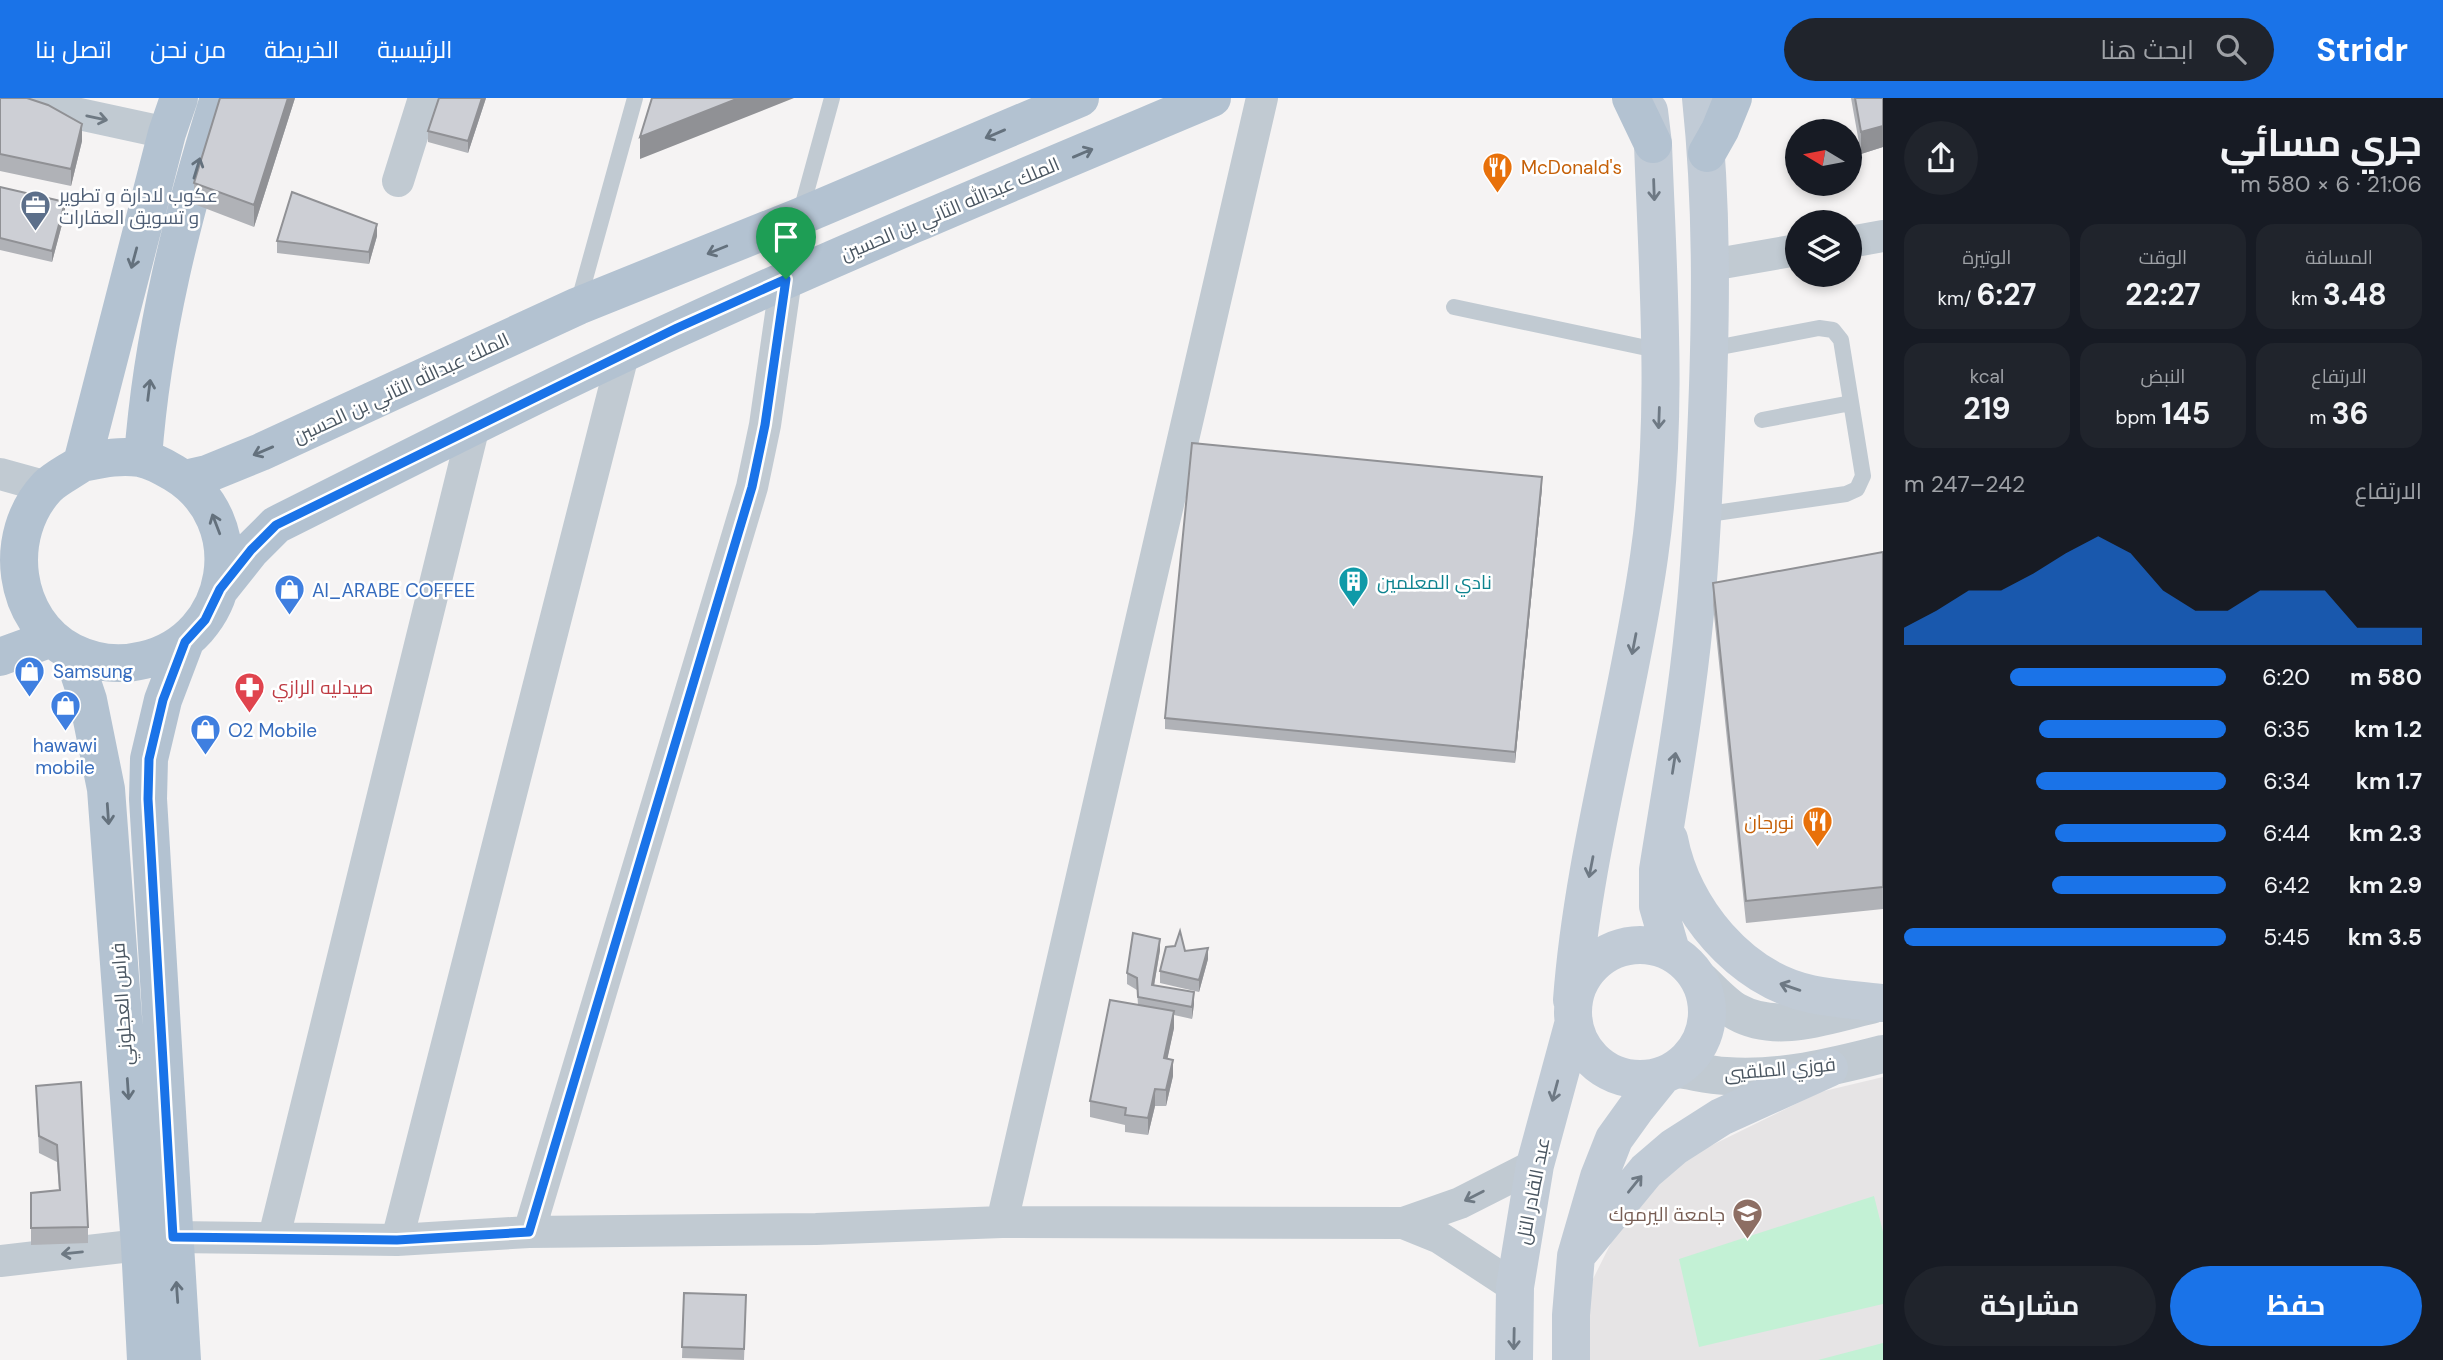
<!DOCTYPE html>
<html lang="ar">
<head>
<meta charset="utf-8">
<style>
  body { margin:0; font-family:"DM Sans",Cairo,sans-serif; background:#20242c; color:#f1f3f6; direction:rtl; height:100vh; display:flex; flex-direction:column; font-size:26px; white-space:nowrap }
  * { box-sizing:border-box; margin:0 }
  p { font-size:23px; color:#9ea1a6 }
  .icon { flex:none; width:38px; height:38px; fill:none; stroke:currentColor; stroke-width:2; stroke-linecap:round; stroke-linejoin:round }
  .map { position:relative; flex:1; overflow:hidden; direction:ltr }
  .details { display:flex; flex-direction:column; background:#171b24; width:560px }
  .details>* { flex:none }
  .needle { width:46px; rotate:280deg }
  .controls { position:absolute; left:1785px; top:21px; display:grid; gap:14px }
  .controls a { display:grid; place-items:center; width:77px; height:77px; border-radius:50%; background:#171b24; box-shadow:0 4px 10px #0003; font-size:35px }
  .pin { position:absolute; display:grid; place-items:center; width:60px; height:60px; color:#fff; margin:-72px -30px; border-radius:50% 50% 50% 0; rotate:-45deg; box-shadow:0 0 7px #0007 }
  .pin .icon { rotate:45deg }
  .round { display:grid; place-items:center; flex:none; width:74px; height:74px; border-radius:37px; background:#20242c }
  .headline { display:flex; align-items:center; justify-content:space-between; height:119px; padding:0 21px }
  h1 { font-size:38px; font-weight:700; line-height:52px }
  .metrics { display:grid; grid-template-columns:repeat(3,1fr); gap:10px; height:119px; padding:7px 21px }
  .metrics div { display:grid; align-content:center; border-radius:18px; background:#20242c; text-align:center }
  .metrics b { font-size:30px; font-weight:700 }
  .metrics small { font-size:19px; font-weight:400 }
  .metrics p { font-size:19px }
  .chart { height:196px; padding:14px 21px }
  .chart p { display:flex; justify-content:space-between }
  .chart svg { width:100%; height:126px; margin-top:7px; fill:#1a73e8; opacity:.7 }
  .cta { display:flex; gap:14px; margin-top:auto; padding:14px 21px }
  .cta a { flex:1; height:80px; border-radius:42px; background:#1a73e8; color:#fff; font-size:28px; font-weight:700; line-height:80px; text-align:center }
  .cta a+a { background:#20242c; color:#f1f3f6 }
  ul { padding:0 21px; list-style:none; font-size:23px }
  li { display:grid; grid-template-columns:112px 84px 1fr; align-items:center; height:52px }
  li i { height:18px; border-radius:9px; background:#1a73e8 }
  header { display:flex; align-items:center; gap:42px; box-sizing:border-box; height:98px; padding:0 35px; background:#1a73e8; color:#fff }
  header strong { font-size:33px }
  nav { display:flex; gap:38px; margin-inline-start:auto; font-size:24px }
  .search { width:490px; height:63px; background:#20242c; display:flex; align-items:center; gap:18px; box-sizing:border-box; padding:0 24px; border-radius:38px; color:#9ea1a6; font-size:26px }
  main { display:flex; flex:1; min-height:0 }
  .map>svg:first-child { display:block }
  .education { fill:#e6e4e5 }
  .pitch { fill:#c3f1d5 }
  .lines { fill:none; stroke-linecap:round; stroke-linejoin:round }
  .service { stroke:#c1cad2; stroke-width:16 }
  .minor { stroke:#c1cad2; stroke-width:32 }
  .tertiary { stroke:#c1cad2; stroke-width:38 }
  .secondary { stroke:#c1cbd6; stroke-width:38 }
  .primary { stroke:#b3c2d1; stroke-width:38 }
  .wall { fill:#b0b2b7 }
  .shaded-wall { fill:#909195 }
  .building { fill:#cdcfd5; stroke:#909195; stroke-width:2 }
  .oneway { stroke:#6e7983 }
  .oneway2 { stroke:#64717d }
  .oneway3 { stroke:#6e7984 }
  .route-casing { stroke:#fff; stroke-width:14 }
  .route { stroke:#1a73e8; stroke-width:9 }
  .labels { text-anchor:middle; dominant-baseline:central; stroke-width:5; stroke-linejoin:round; paint-order:stroke }
  .food-label { font-size:19px; fill:#c56008; stroke:#fff; text-anchor:start }
  .service-label { font-size:19px; fill:#4e5e75; stroke:#fff; text-anchor:start }
  .street-label { font-size:19px; fill:#4a5661; stroke:#fff }
  .culture-label { font-size:19px; fill:#0d838f; stroke:#fff; text-anchor:start }
  .shop-label { font-size:19px; fill:#366cbe; stroke:#fff; text-anchor:start }
  .health-label { font-size:19px; fill:#be3a42; stroke:#fff; text-anchor:start }
  .education-label { font-size:19px; fill:#785e54; stroke:#fff; text-anchor:end }
</style>
</head>
<body>
<header>
<strong>Stridr</strong>
<div class="search"><svg class="icon" aria-label="search" viewBox="0 0 24 24"><circle cx="10" cy="10" r="6"/><path d="M15 15l6 6"/></svg>ابحث هنا</div>
<nav><a>الرئيسية</a><a>الخريطة</a><a>من نحن</a><a>اتصل بنا</a></nav>
</header>
<main>
<section class="details">
<div class="headline"><div><h1>جري مسائي</h1><p>21:06 · 6 × 580 m</p></div><a class="round"><svg class="icon" aria-label="share" viewBox="0 0 24 24"><path d="M12 15V3M7 8l5-5 5 5M5 13v7h14v-7"/></svg></a></div>
<div class="metrics">
<div><p>المسافة</p><b>3.48<small> km</small></b></div>
<div><p>الوقت</p><b>22:27</b></div>
<div><p>الوتيرة</p><b>6:27<small> /km</small></b></div>
</div>
<div class="metrics">
<div><p>الارتفاع</p><b>36<small> m</small></b></div>
<div><p>النبض</p><b>145<small> bpm</small></b></div>
<div><p>kcal</p><b>219</b></div>
</div>
<div class="chart"><p><span>الارتفاع</span>242–247 m</p>
<svg viewBox="0 0 160 44" preserveAspectRatio="none"><path d="M0 44V38L10 32L20 25L30 25L40 19L50 12L60 6L70 12L80 25L90 32L100 32L110 25L120 25L130 25L140 38L150 38L160 38V44z"/></svg>
</div>
<ul>
<li><b>580 m</b>6:20<i style="width:67%"></i></li>
<li><b>1.2 km</b>6:35<i style="width:58%"></i></li>
<li><b>1.7 km</b>6:34<i style="width:59%"></i></li>
<li><b>2.3 km</b>6:44<i style="width:53%"></i></li>
<li><b>2.9 km</b>6:42<i style="width:54%"></i></li>
<li><b>3.5 km</b>5:45<i style="width:100%"></i></li>
</ul>
<div class="cta"><a>حفظ</a><a>مشاركة</a></div>
</section>
<div class="map">
<svg width="1883" height="1262" viewBox="0 0 1883 1262">
  <rect width="100%" height="100%" fill="#f5f3f3"/>
  <path class="education" d="M1883,979V1262H1587L1581,1205L1643,1081L1820,994Z"/>
  <path class="pitch" d="M1874,1098L1883,1134V1206L1699,1249L1679,1161Z
    M1883,1245V1262H1818Z"/>
  <g class="lines">
    <path class="service" d="M801,113L832,0
      M578,206L635,0
      M1454,209L1661,253
      M1762,322L1851,305
      M1702,417L1846,396L1857,391L1863,378L1841,242L1833,232L1819,230L1710,251"/>
    <path class="minor" d="M6,0L167,35
      M398,83L424,0
      M1850,144L1883,138
      M1711,167L1797,152
      M0,376L47,389
      M1002,1124L1262,0
      M1403,1125L1440,1140L1515,1189
      M529,1134L752,389L765,327L786,181
      M173,1139L397,1142L529,1134L816,1131L1002,1124L1403,1125L1460,1105L1535,1067
      M274,1139L474,328
      M397,1142L623,257
      M0,1163L140,1147"/>
    <path class="tertiary" d="M1700,882C1712,893 1724,907 1737,914C1778,937 1829,916 1871,907
      M1677,971C1693,973 1709,977 1726,978C1778,982 1833,969 1883,956"/>
    <path class="secondary" d="M1669,741C1682,811 1740,881 1811,896C1834,901 1858,902 1881,905
      M1573 914a67 67 0 1 1 134 0a67 67 0 1 1-134 0Z
      M1671,853L1658,808V772C1671,690 1686,608 1694,525C1701,463 1703,401 1706,340C1711,226 1713,113 1701,0
      M1572,902C1583,754 1628,607 1649,459C1669,322 1658,183 1653,46L1649,13
      M1576,1158L1646,1073L1674,1049L1721,1019L1829,970
      M1514,1262L1515,1189L1535,1067L1573,927
      M1571,1262V1217L1576,1158L1599,1079L1614,1041L1637,1009L1662,978"/>
    <path class="primary" d="M1631,0L1653,46
      M1707,55L1720,32L1733,0
      M143,360C152,237 182,118 219,0
      M82,365C102,361 119,357 140,360C151,362 164,369 174,375C253,422 233,541 144,562C120,568 94,565 72,554C12,523 2,437 47,389C56,380 71,373 82,365L167,35L179,0
      M185,381L207,376L261,354L578,208L799,119L1080,0
      M220,491L251,452L276,427C410,360 544,291 681,229C856,149 1034,75 1212,0
      M72,554L88,602L106,691L140,1147L146,1262
      M0,559L52,540
      M182,1262L148,701L149,661L163,602L185,544"/>
  </g>
  <path class="wall" d="M0,0L82,43L71,88L0,73Z
    M295,0L254,129L194,106V85Z
    M486,0L468,55L428,44V33Z
    M1851,0H1883V49L1861,56Z
    M0,89L65,115L52,164L0,152Z
    M377,138L369,166L277,155V143Z
    M1542,390L1515,665L1165,631V620Z
    M1883,454V811L1746,825L1713,507V485Z
    M1160,852L1154,888L1194,906L1192,921L1174,917V930L1167,961L1173,978L1166,1008H1155L1148,1037L1125,1034V1027L1090,1019V1003L1138,907L1137,892L1127,886V875Z
    M1185,853L1208,861L1199,894L1160,885V873Z
    M36,988L88,1129V1145L31,1147V1095L59,1092L57,1064L39,1055Z
    M684,1195L746,1209L744,1262L682,1260Z"/>
  <path class="shaded-wall" d="M288,0H295L254,129V107Z
    M482,0H486L468,55V43Z
    M739,0H794L640,61V39Z
    M82,26V43L71,88V71Z
    M1883,28V49L1861,56V34Z
    M65,104V115L52,164V153Z
    M377,126V138L369,166V154Z
    M1542,379V390L1515,665V654Z
    M1160,841V852L1152,899V887Z
    M1208,850V861L1199,894V882Z
    M1194,894V906L1192,921V909Z
    M1174,913V930L1164,977V960Z
    M1173,962V978L1166,1008V992Z
    M1155,991V1008L1148,1037V1020Z"/>
  <path class="building" d="M0,0H27L48,7L82,26L71,71L0,56Z
    M220,0H288L254,107L194,85Z
    M439,0H482L468,43L428,33Z
    M652,0H739L640,39Z
    M1855,0H1883V28L1861,34Z
    M0,89L65,104L52,153L0,140Z
    M292,94L377,126L369,154L277,143Z
    M1192,345L1542,379L1515,654L1165,620Z
    M1883,454V789L1746,803L1713,485Z
    M1180,833L1185,853L1208,850L1199,882L1160,873L1166,849L1175,848Z
    M1133,835L1160,841L1152,887L1194,894L1192,909L1138,899L1137,880L1127,875Z
    M1110,902L1174,913L1164,960L1173,962L1166,992L1155,991L1148,1020L1125,1017L1126,1010L1090,1003Z
    M81,984L88,1129L31,1130V1095L60,1092L57,1047L39,1038L36,988Z
    M684,1195L746,1197L744,1251L682,1249Z"/>
  <defs><path id="oneway-shaft" d="M-6 0H5M1.5-3L5.5 0L1.5 3" fill="none" stroke-width="1.6" stroke-linecap="round" stroke-linejoin="round" transform="scale(1.75)"/></defs>
  <g class="oneway">
    <use href="#oneway-shaft" transform="translate(97 20) rotate(12)"/>
    <use href="#oneway-shaft" transform="translate(1474 1098) rotate(153)"/>
    <use href="#oneway-shaft" transform="translate(72 1155) rotate(174)"/>
  </g>
  <g class="oneway2">
    <use href="#oneway-shaft" transform="translate(995 36) rotate(157)"/>
    <use href="#oneway-shaft" transform="translate(1083 55) rotate(-23)"/>
    <use href="#oneway-shaft" transform="translate(197 70) rotate(-73)"/>
    <use href="#oneway-shaft" transform="translate(717 152) rotate(158)"/>
    <use href="#oneway-shaft" transform="translate(134 160) rotate(105)"/>
    <use href="#oneway-shaft" transform="translate(149 292) rotate(-83)"/>
    <use href="#oneway-shaft" transform="translate(263 353) rotate(157)"/>
    <use href="#oneway-shaft" transform="translate(216 426) rotate(-111)"/>
    <use href="#oneway-shaft" transform="translate(108 716) rotate(86)"/>
    <use href="#oneway-shaft" transform="translate(128 991) rotate(86)"/>
    <use href="#oneway-shaft" transform="translate(177 1194) rotate(-94)"/>
  </g>
  <g class="oneway3">
    <use href="#oneway-shaft" transform="translate(1654 92) rotate(88)"/>
    <use href="#oneway-shaft" transform="translate(1659 320) rotate(92)"/>
    <use href="#oneway-shaft" transform="translate(1634 546) rotate(101)"/>
    <use href="#oneway-shaft" transform="translate(1674 665) rotate(-81)"/>
    <use href="#oneway-shaft" transform="translate(1591 769) rotate(101)"/>
    <use href="#oneway-shaft" transform="translate(1790 889) rotate(-161)"/>
    <use href="#oneway-shaft" transform="translate(1555 993) rotate(105)"/>
    <use href="#oneway-shaft" transform="translate(1635 1086) rotate(-51)"/>
    <use href="#oneway-shaft" transform="translate(1514 1241) rotate(91)"/>
  </g>
  <g class="lines">
    <defs>
      <path id="route" d="M786,181L765,327L752,389L529,1134L397,1142L173,1139L148,701L149,661L163,602L185,544L205,522L220,491L251,452L276,427L677,230Z"/>
    </defs>
    <use href="#route" class="route-casing"/>
    <use href="#route" class="route"/>
  </g>
  <defs>
    <symbol id="restaurant-pin" viewBox="-11 -11 22 30"><path d="M0 17L-7.5 6A9.5 9.5 0 1 1 7.5 6Z" fill="#e8710a" stroke="#fff"/><path d="M-5-6h1v4h1v-4h1v4h1v-4h1v5L-1.5 .5V6h-2V.5L-5-1ZM5-6V6H3V1.5H1.5Q1.5-4 5-6Z" fill="#fff"/></symbol>
    <symbol id="office-pin" viewBox="-11 -11 22 30"><path d="M0 17L-7.5 6A9.5 9.5 0 1 1 7.5 6Z" fill="#5c6f8a" stroke="#fff"/><path d="M-6-3h4V-5.5h4V-3h4V5H-6ZM-1-4.5V-3h2v-1.5ZM-6 0V1H6V0Z" fill="#fff"/></symbol>
    <symbol id="building-pin" viewBox="-11 -11 22 30"><path d="M0 17L-7.5 6A9.5 9.5 0 1 1 7.5 6Z" fill="#0f9aa8" stroke="#fff"/><path d="M-4-6H4V6H1V3H-1V6H-4ZM-2.5-4.3h1.7v1.8h-1.7ZM.8-4.3h1.7v1.8H.8ZM-2.5-1h1.7V.8h-1.7ZM.8-1h1.7V.8H.8Z" fill="#fff"/></symbol>
    <symbol id="shop-pin" viewBox="-11 -11 22 30"><path d="M0 17L-7.5 6A9.5 9.5 0 1 1 7.5 6Z" fill="#3f7fe0" stroke="#fff"/><path d="M-5-2.5h2.3a2.7 3.5 0 0 1 5.4 0H5L5.5 6h-11ZM-1.5-2.5h3a1.5 2.3 0 0 0-3 0Z" fill="#fff"/></symbol>
    <symbol id="pharmacy-pin" viewBox="-11 -11 22 30"><path d="M0 17L-7.5 6A9.5 9.5 0 1 1 7.5 6Z" fill="#e0444e" stroke="#fff"/><path d="M-2-6h4v4h4v4h-4v4h-4v-4h-4v-4h4Z" fill="#fff"/></symbol>
    <symbol id="university-pin" viewBox="-11 -11 22 30"><path d="M0 17L-7.5 6A9.5 9.5 0 1 1 7.5 6Z" fill="#8d6e63" stroke="#fff"/><path d="M0-5L7-2L0 1L-7-2ZM-4 1L0 2.5L4 1V4Q0 6-4 4Z" fill="#fff"/></symbol>
  </defs>
  <g fill-rule="evenodd">
    <use href="#restaurant-pin" x="1480" y="52" width="35" height="47"/>
    <use href="#office-pin" x="18" y="90" width="35" height="47"/>
    <use href="#building-pin" x="1336" y="466" width="35" height="47"/>
    <use href="#shop-pin" x="272" y="474" width="35" height="47"/>
    <use href="#shop-pin" x="12" y="556" width="35" height="47"/>
    <use href="#pharmacy-pin" x="232" y="572" width="35" height="47"/>
    <use href="#shop-pin" x="48" y="590" width="35" height="47"/>
    <use href="#shop-pin" x="188" y="614" width="35" height="47"/>
    <use href="#restaurant-pin" x="1800" y="706" width="35" height="47"/>
    <use href="#university-pin" x="1730" y="1098" width="35" height="47"/>
  </g>
  <g class="labels">
    <g class="food-label">
      <text x="1521" y="69">McDonald's</text>
      <text x="1794" y="724" text-anchor="end">نورجان</text>
    </g>
    <g class="service-label">
      <text x="59" y="97">عكوب لادارة و تطوير<tspan x="59" dy="22">و تسويق العقارات</tspan></text>
    </g>
    <g class="street-label">
      <text transform="translate(950 111) rotate(-23)">الملك عبدالله الثاني بن الحسين</text>
      <text transform="translate(401 290) rotate(-25)">الملك عبدالله الثاني بن الحسين</text>
      <text transform="translate(122 906) rotate(-94)">فراس العجلوني</text>
      <text transform="translate(1780 971) rotate(-5)">فوزي الملقيي</text>
      <text transform="translate(1533 1093) rotate(-79)">عبد القادر التل</text>
    </g>
    <g class="culture-label">
      <text x="1377" y="484">نادي المعلمين</text>
    </g>
    <g class="shop-label">
      <text x="312" y="492">Al_ARABE COFFEE</text>
      <text x="53" y="573">Samsung</text>
      <text x="228" y="632">O2 Mobile</text>
      <text x="65" y="647" text-anchor="middle">hawawi<tspan x="65" dy="22">mobile</tspan></text>
    </g>
    <g class="health-label">
      <text x="272" y="589">صيدليه الرازي</text>
    </g>
    <g class="education-label">
      <text x="1725" y="1116">جامعة اليرموك</text>
    </g>
  </g>
</svg>
<div class="controls">
<a><svg class="needle" viewBox="-14 -14 28 28"><path d="M0-13l5 13h-10z" fill="#e53935"/><path d="M0 13l5-13h-10z" fill="#9ea1a6"/></svg></a>
<a><svg class="icon" aria-label="layers" viewBox="0 0 24 24"><path d="M12 4l9 5-9 5-9-5zM3 14l9 5 9-5"/></svg></a>
</div>
<div class="pin" style="left:786px;top:181px;background:#1e9e55"><svg class="icon" aria-label="arrive" viewBox="0 0 24 24"><path d="M6 21V4h12l-3 4 3 4H6"/></svg></div>
</div>
</main>
</body>
</html>
